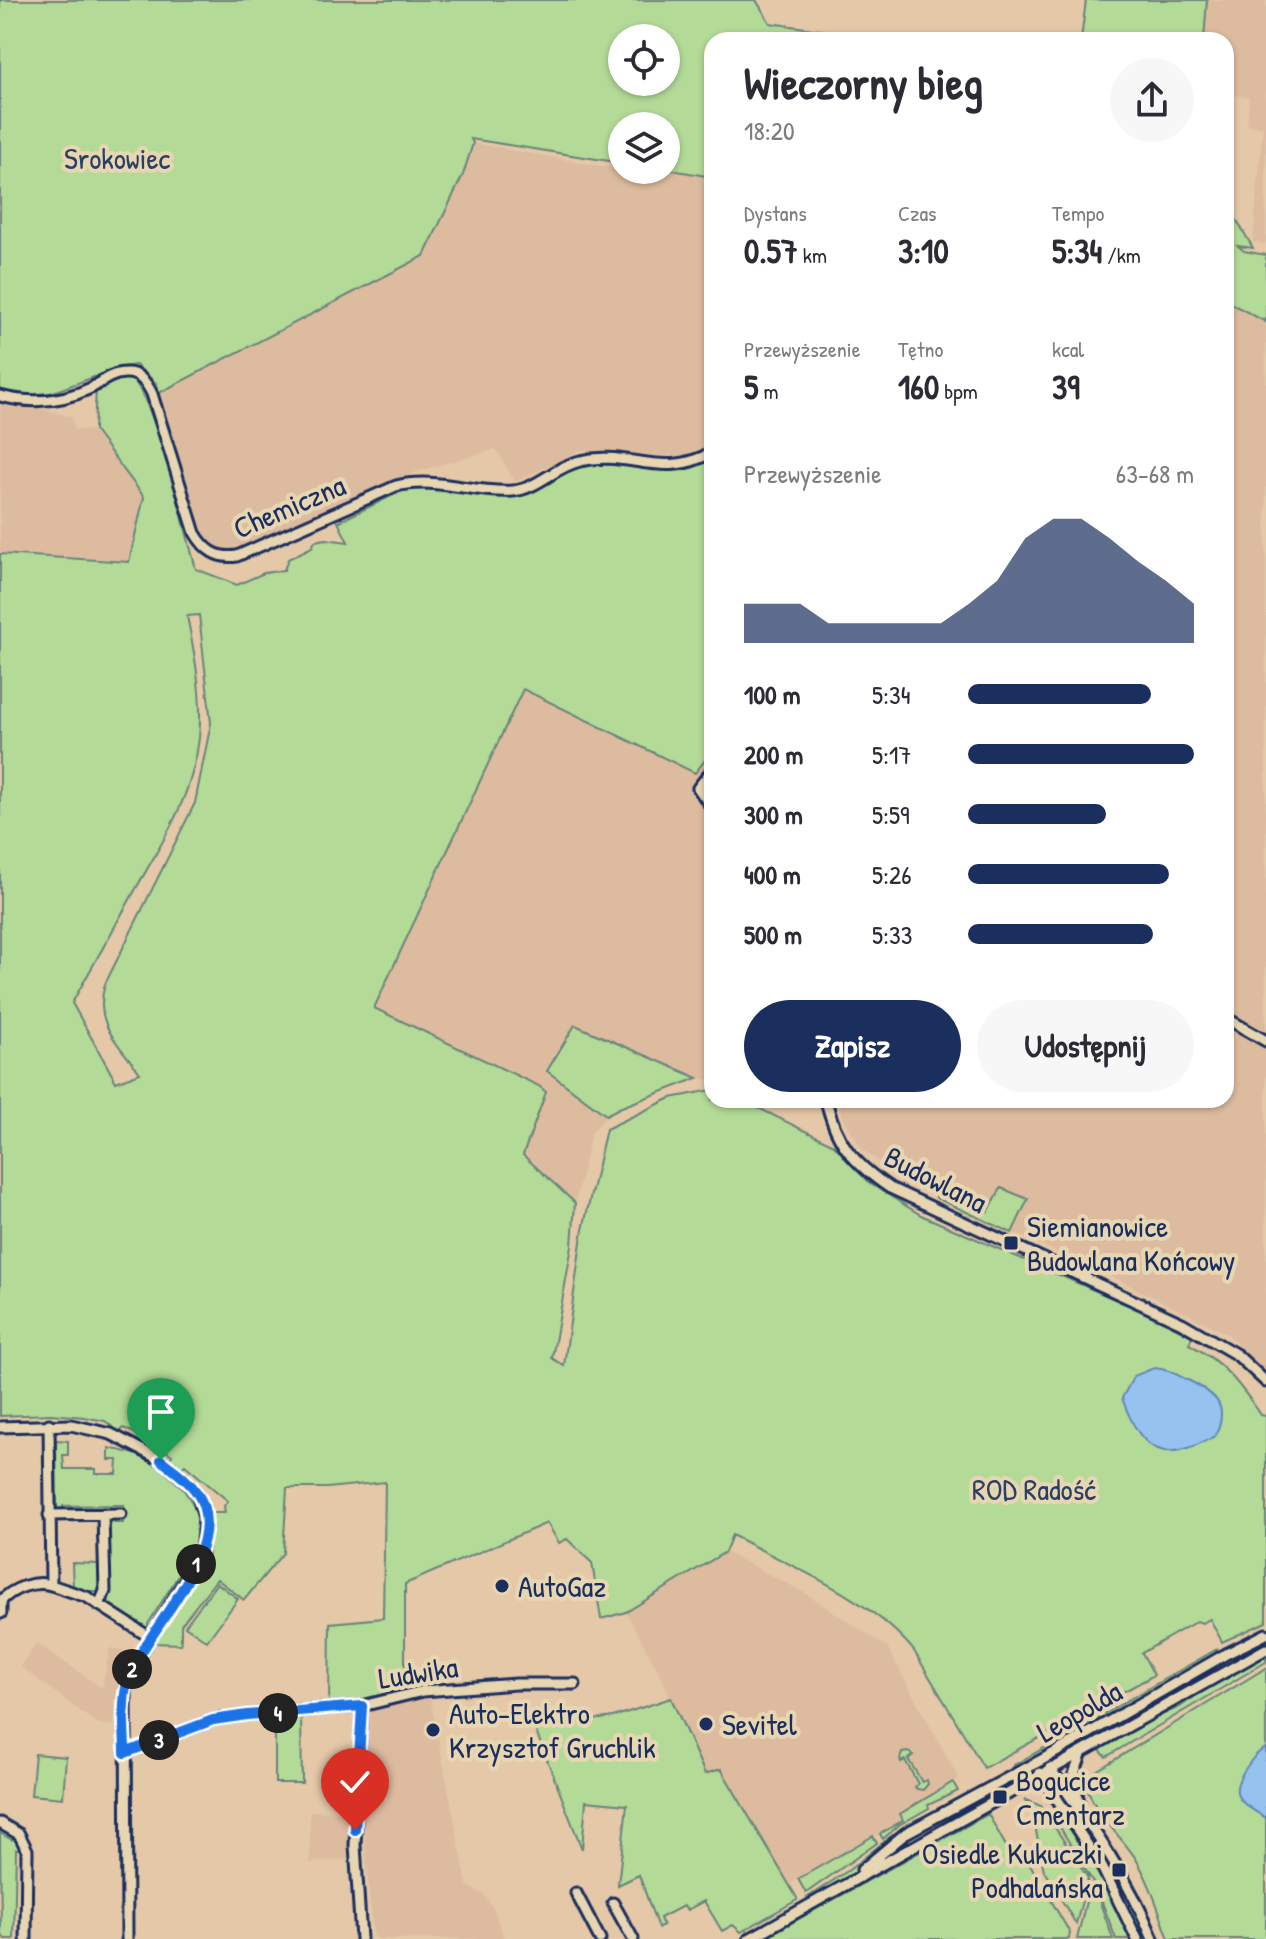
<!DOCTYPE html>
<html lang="pl">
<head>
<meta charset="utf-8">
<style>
  body { margin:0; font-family:"Patrick Hand",sans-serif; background:#f7f7f7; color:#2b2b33; height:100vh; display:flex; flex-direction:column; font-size:30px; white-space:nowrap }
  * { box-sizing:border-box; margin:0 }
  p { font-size:26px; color:#7c7c81 }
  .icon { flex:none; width:44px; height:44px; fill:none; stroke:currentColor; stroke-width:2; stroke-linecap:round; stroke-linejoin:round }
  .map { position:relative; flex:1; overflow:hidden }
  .details { position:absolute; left:704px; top:32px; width:530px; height:1076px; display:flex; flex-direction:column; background:#fff; border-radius:24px; box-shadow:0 2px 6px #0004 }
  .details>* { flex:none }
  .controls { position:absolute; left:608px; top:24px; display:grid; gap:16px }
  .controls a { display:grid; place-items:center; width:72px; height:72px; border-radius:50%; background:#fff; box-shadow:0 2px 6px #0004; font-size:40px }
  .pin { position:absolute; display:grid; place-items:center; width:68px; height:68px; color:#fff; margin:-82px -34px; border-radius:50% 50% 50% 0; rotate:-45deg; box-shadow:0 0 8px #0007 }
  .pin .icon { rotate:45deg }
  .km { position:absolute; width:40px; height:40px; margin:-20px; border-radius:50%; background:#222; color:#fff; font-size:22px; line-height:40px; text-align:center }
  .round { display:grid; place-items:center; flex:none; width:84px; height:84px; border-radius:42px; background:#f7f7f7 }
  .headline { display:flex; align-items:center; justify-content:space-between; height:136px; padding:0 40px }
  h1 { font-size:44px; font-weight:800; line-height:60px }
  .metrics { display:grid; grid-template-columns:repeat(3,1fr); gap:12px; height:136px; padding:8px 40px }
  .metrics div { display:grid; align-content:center }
  .metrics b { font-size:34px; font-weight:800 }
  .metrics small { font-size:22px; font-weight:400 }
  .metrics p { font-size:22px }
  .chart { height:224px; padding:16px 40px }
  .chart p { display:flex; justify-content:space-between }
  .chart svg { width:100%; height:144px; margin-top:8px; fill:#1b2f5e; opacity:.7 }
  .button { display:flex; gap:16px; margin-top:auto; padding:16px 40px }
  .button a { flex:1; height:92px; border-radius:48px; background:#1b2f5e; color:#fff; font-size:32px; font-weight:800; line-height:92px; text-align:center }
  .button a+a { background:#f7f7f7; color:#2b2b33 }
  ul { padding:0 40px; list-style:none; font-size:26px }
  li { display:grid; grid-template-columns:128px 96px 1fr; align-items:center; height:60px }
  li i { height:20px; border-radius:10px; background:#1b2f5e }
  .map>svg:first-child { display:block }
  .built { fill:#ddbb9f }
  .green { fill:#b3da97; stroke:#67847a; stroke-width:2; fill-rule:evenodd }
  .water { fill:#95c2ef; stroke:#6487b5; stroke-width:2 }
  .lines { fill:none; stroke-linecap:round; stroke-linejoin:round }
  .minor-casing { stroke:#1b2f5e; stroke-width:15 }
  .minor { stroke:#e8d6b3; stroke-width:9 }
  .route-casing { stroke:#fff; stroke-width:16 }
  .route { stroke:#1a73e8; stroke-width:10 }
  .poi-dot { fill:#1b2f5e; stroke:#e8d6b3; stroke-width:3 }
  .labels { text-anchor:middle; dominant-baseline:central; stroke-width:8; stroke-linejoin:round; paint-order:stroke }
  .park-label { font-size:30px; fill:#2a4064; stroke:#e8d6b3 }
  .street-label { font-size:30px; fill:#1b2f5e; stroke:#e8d6b3 }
  .poi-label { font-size:30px; fill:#1b2f5e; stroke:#e8d6b3; text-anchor:start }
</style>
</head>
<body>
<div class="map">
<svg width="1266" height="1939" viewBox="0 0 1266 1939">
  <rect width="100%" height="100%" fill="#e4c8a8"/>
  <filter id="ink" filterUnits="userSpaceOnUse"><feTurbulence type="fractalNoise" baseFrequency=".0125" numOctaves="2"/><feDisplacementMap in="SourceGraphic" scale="16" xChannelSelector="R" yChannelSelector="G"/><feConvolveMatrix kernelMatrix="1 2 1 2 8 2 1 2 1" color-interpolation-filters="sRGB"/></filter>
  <g filter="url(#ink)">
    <path class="built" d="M1201,0H1266V244L1253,242L1263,126L1247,125L1249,97L1226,94V40H1197Z
      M473,143L622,170L712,172V441L685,457L580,450L515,482L496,449L416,472L253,546L229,552H215L205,537L175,452L159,393L424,256L463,175Z
      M1226,301L1266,322V1373L1226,1333L1121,1281L936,1198L897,1175L863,1150L843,1119L837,1100H1226Z
      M0,396L72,417L74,430H94L144,497L129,562L0,554Z
      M523,689L695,773L712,751V1081L698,1078L619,1108L606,1115L591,1133L575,1203L374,1008Z
      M725,1552L800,1590L887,1647L959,1779L900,1813L903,1820L789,1884L721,1770L705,1775L660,1674L626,1612Z
      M37,1643L102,1688L110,1648L126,1651L113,1726L96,1723L21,1667Z
      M430,1697L467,1885L484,1895L495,1912L504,1939H377L373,1934L363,1821L368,1717L373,1709L383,1706Z
      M310,1811L351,1812L350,1859L310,1863Z"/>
    <path class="green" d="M0,0H756L770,23L890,40H712V177L666,169V126H622V163L471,139L473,143L463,175L424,256L159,393L156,383L136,365L121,367L37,398L0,391ZM622,38H666V82H622Z
      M1086,0H1207L1204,40H1081Z
      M1226,202L1253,248L1238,246L1244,251L1266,255V322L1226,301Z
      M129,376C153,391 186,534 196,569L237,585L264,573L284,570L288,559L312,547L315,541L326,539L348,542L338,522L410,487L437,486L518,494L577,466L598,463L690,469L712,456V751L695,773L523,689L374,1008L539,1086L546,1092L523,1155L575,1203L572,1246L552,1358L564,1366L582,1234L606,1129L671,1098L712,1090V1100H742L834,1145L869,1183L921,1215L1158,1318L1192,1336L1189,1344C1223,1362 1239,1383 1261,1415L1266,1416V1622L1222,1642L1210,1619L1202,1623L1197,1621L1142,1653L1154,1675L984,1768L914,1651C873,1599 790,1566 732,1535L725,1552L626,1612L601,1619L592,1563L567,1539L559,1543L547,1523L405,1584V1688L361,1700L329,1703L330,1623L383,1618L385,1482L327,1488H287L283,1553L244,1600L217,1579L181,1625V1644L153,1643L206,1555L208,1518L212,1513H225L224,1506L228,1501L185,1465L180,1470L169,1461L172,1455L146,1438L123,1428L120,1433L105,1421L84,1417L51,1414L0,1416V554L129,562L144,497L94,430L96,389ZM199,615L211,723L195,803L105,984C93,1024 118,1043 140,1073L116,1082L72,1003C94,963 116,924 138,885C165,838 193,794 199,738C203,698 195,655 187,616Z
      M575,1025L698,1078L619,1108L606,1115L547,1071Z
      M1001,1188L1028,1199L1012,1233L936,1198L937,1193L943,1192L954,1197L957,1190L965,1193L968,1203L988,1212Z
      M56,1440L68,1441V1455H63L64,1469H96V1474H117L118,1460H109V1448C121,1451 135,1453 146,1458C153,1461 160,1468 166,1473C202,1501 208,1534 184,1572L181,1571L148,1624V1629L114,1609L109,1603L107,1527L115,1518V1523H123L124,1505L63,1506L62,1512L57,1510Z
      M72,1563L99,1564L101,1585L98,1591H78L73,1588Z
      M217,1583L238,1599L207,1641L185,1626Z
      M1217,1649L1215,1654L1086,1727V1724Z
      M1266,1653V1662L1106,1757L1099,1749L1146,1722L1180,1707L1212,1684Z
      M1225,1661L1221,1669L1135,1718L1134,1716L1170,1690Z
      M1266,1668V1939H1169C1159,1912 1151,1884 1136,1859C1125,1840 1079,1798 1088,1776Z
      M671,1698L705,1774L721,1769L797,1898V1900L741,1932L733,1925L722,1931L704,1901L687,1910L683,1906L660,1918L663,1925L658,1928L639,1875L618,1885L627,1805L586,1801L582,1849L535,1729L613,1717Z
      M301,1716L302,1783H275V1718Z
      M1076,1730L1080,1731L1013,1770L1014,1765Z
      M908,1752L913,1755L908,1759L922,1782L927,1780L928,1784L923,1790L917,1789L915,1787L918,1784L905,1760L901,1762L900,1759L902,1753Z
      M35,1754L66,1757L63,1798L31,1795Z
      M953,1782L958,1791L928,1805L929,1808L899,1825L883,1839L880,1834L903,1820L900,1814Z
      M1024,1799L1041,1806L1088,1878L1076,1924L1044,1871L1031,1806Z
      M1058,1807C1077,1836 1127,1908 1129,1939H1116L1097,1889L1055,1819L1054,1812Z
      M988,1814L1011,1855L1031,1866L1070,1933L1069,1939H762Z
      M919,1818C898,1836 832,1899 808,1897L849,1870L901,1828Z
      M0,1833L12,1840L16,1835L25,1849H16L14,1939H5L1,1934Z
      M873,1836L877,1843L806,1893L798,1879Z
      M1108,1864C1121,1885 1145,1913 1144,1939H1142L1106,1865Z
      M1090,1885L1099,1900L1113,1939H1077Z"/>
    <path class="water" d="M1154,1368C1168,1369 1177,1375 1190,1381C1216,1395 1230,1405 1215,1436C1163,1465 1142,1453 1122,1398L1134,1376Z
      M1266,1748V1818C1238,1801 1226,1795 1248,1765C1254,1757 1256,1753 1266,1748Z"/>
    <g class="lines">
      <defs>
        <path id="minor" d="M0,396C31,404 62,402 91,388C101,382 112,373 125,373C139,372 147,383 152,394L195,533C205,550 217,559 237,556L396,486C437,476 473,494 513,491C537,489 556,466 580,461C628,449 663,481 712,452
          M712,770L698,788L712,808
          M1226,1018L1266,1041
          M826,1100C836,1143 853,1163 890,1188L1182,1323L1237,1355L1266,1382
          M49,1424L51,1585L87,1597L151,1638
          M0,1427L71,1425L111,1434L161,1460L183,1478L197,1493L204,1518L201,1553L131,1671L126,1685L127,1939
          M49,1515L121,1514
          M99,1605L105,1591L103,1514
          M1,1613V1601C13,1588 35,1580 51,1585
          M125,1753L213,1720L247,1715L362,1706L423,1691L516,1684H575
          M1050,1768C1089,1823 1128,1876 1153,1939
          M1040,1773L1102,1867L1137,1939
          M1079,1802L1073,1777L1081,1755
          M0,1823L19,1834L27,1850L26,1939
          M862,1870L906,1833L1058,1751L1226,1654L1266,1634
          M576,1893L600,1939
          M613,1903L633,1939
          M361,1939L355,1845L362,1706
          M749,1939L1266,1649"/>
      </defs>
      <use href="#minor" class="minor-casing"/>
      <use href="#minor" class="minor"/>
    </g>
  </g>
  <g class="lines" filter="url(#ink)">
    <defs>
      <path id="route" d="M161,1460C173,1470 188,1479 197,1493C233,1546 149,1627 130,1674C120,1698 125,1728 125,1753L213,1720L247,1715L362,1706L355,1830"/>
    </defs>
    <use href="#route" class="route-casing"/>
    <use href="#route" class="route"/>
  </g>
  <g class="poi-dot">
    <rect x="1003" y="1235" width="16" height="16" rx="4"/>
    <circle cx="502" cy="1586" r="8"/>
    <circle cx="706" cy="1724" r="8"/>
    <circle cx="433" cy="1730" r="8"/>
    <rect x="992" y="1789" width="16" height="16" rx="4"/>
    <rect x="1111" y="1862" width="16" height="16" rx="4"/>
  </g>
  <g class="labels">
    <g class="park-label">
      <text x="117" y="158">Srokowiec</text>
      <text x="1034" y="1489">ROD Radość</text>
    </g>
    <g class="street-label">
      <text transform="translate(289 506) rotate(-23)">Chemiczna</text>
      <text transform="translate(936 1179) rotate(27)">Budowlana</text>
      <text transform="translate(418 1672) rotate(-9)">Ludwika</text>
      <text transform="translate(1079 1711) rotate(-30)">Leopolda</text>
    </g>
    <g class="poi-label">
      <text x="1027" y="1226">Siemianowice<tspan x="1027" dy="34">Budowlana Końcowy</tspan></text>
      <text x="518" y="1586">AutoGaz</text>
      <text x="449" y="1713">Auto-Elektro<tspan x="449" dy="34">Krzysztof Gruchlik</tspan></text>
      <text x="722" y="1724">Sevitel</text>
      <text x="1016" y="1780">Bogucice<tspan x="1016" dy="34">Cmentarz</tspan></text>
      <text x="1103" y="1853" text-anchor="end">Osiedle Kukuczki<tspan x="1103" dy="34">Podhalańska</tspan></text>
    </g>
  </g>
</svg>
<div class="controls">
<a><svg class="icon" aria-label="locate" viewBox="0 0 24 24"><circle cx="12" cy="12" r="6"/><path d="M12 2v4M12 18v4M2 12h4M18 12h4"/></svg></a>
<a><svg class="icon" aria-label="layers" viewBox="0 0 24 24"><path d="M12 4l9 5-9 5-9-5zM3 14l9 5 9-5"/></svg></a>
</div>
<div class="pin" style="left:161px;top:1460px;background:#1e9e55"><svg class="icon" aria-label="arrive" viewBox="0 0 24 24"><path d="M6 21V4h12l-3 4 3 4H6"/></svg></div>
<div class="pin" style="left:355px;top:1830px;background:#d93025"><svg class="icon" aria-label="check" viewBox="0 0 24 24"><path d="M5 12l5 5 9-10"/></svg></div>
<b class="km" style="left:196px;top:1564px">1</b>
<b class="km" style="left:132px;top:1669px">2</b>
<b class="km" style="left:159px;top:1740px">3</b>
<b class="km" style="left:278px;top:1713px">4</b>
<section class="details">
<div class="headline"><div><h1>Wieczorny bieg</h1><p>18:20</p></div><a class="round"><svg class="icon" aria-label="share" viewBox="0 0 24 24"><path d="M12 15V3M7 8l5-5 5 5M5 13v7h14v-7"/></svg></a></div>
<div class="metrics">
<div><p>Dystans</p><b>0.57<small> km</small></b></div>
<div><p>Czas</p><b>3:10</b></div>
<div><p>Tempo</p><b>5:34<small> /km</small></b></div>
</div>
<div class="metrics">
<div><p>Przewyższenie</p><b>5<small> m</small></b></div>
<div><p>Tętno</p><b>160<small> bpm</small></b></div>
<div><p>kcal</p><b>39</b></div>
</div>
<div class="chart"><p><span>Przewyższenie</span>63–68 m</p>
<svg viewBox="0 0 160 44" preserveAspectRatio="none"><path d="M0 44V32L10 32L20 32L30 38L40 38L50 38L60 38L70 38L80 32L90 25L100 12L110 6L120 6L130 12L140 19L150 25L160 32V44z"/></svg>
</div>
<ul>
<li><b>100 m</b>5:34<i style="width:81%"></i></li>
<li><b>200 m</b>5:17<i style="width:100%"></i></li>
<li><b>300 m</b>5:59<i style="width:61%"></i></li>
<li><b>400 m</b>5:26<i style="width:89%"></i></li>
<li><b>500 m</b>5:33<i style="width:82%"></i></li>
</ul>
<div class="button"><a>Zapisz</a><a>Udostępnij</a></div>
</section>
</div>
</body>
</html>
